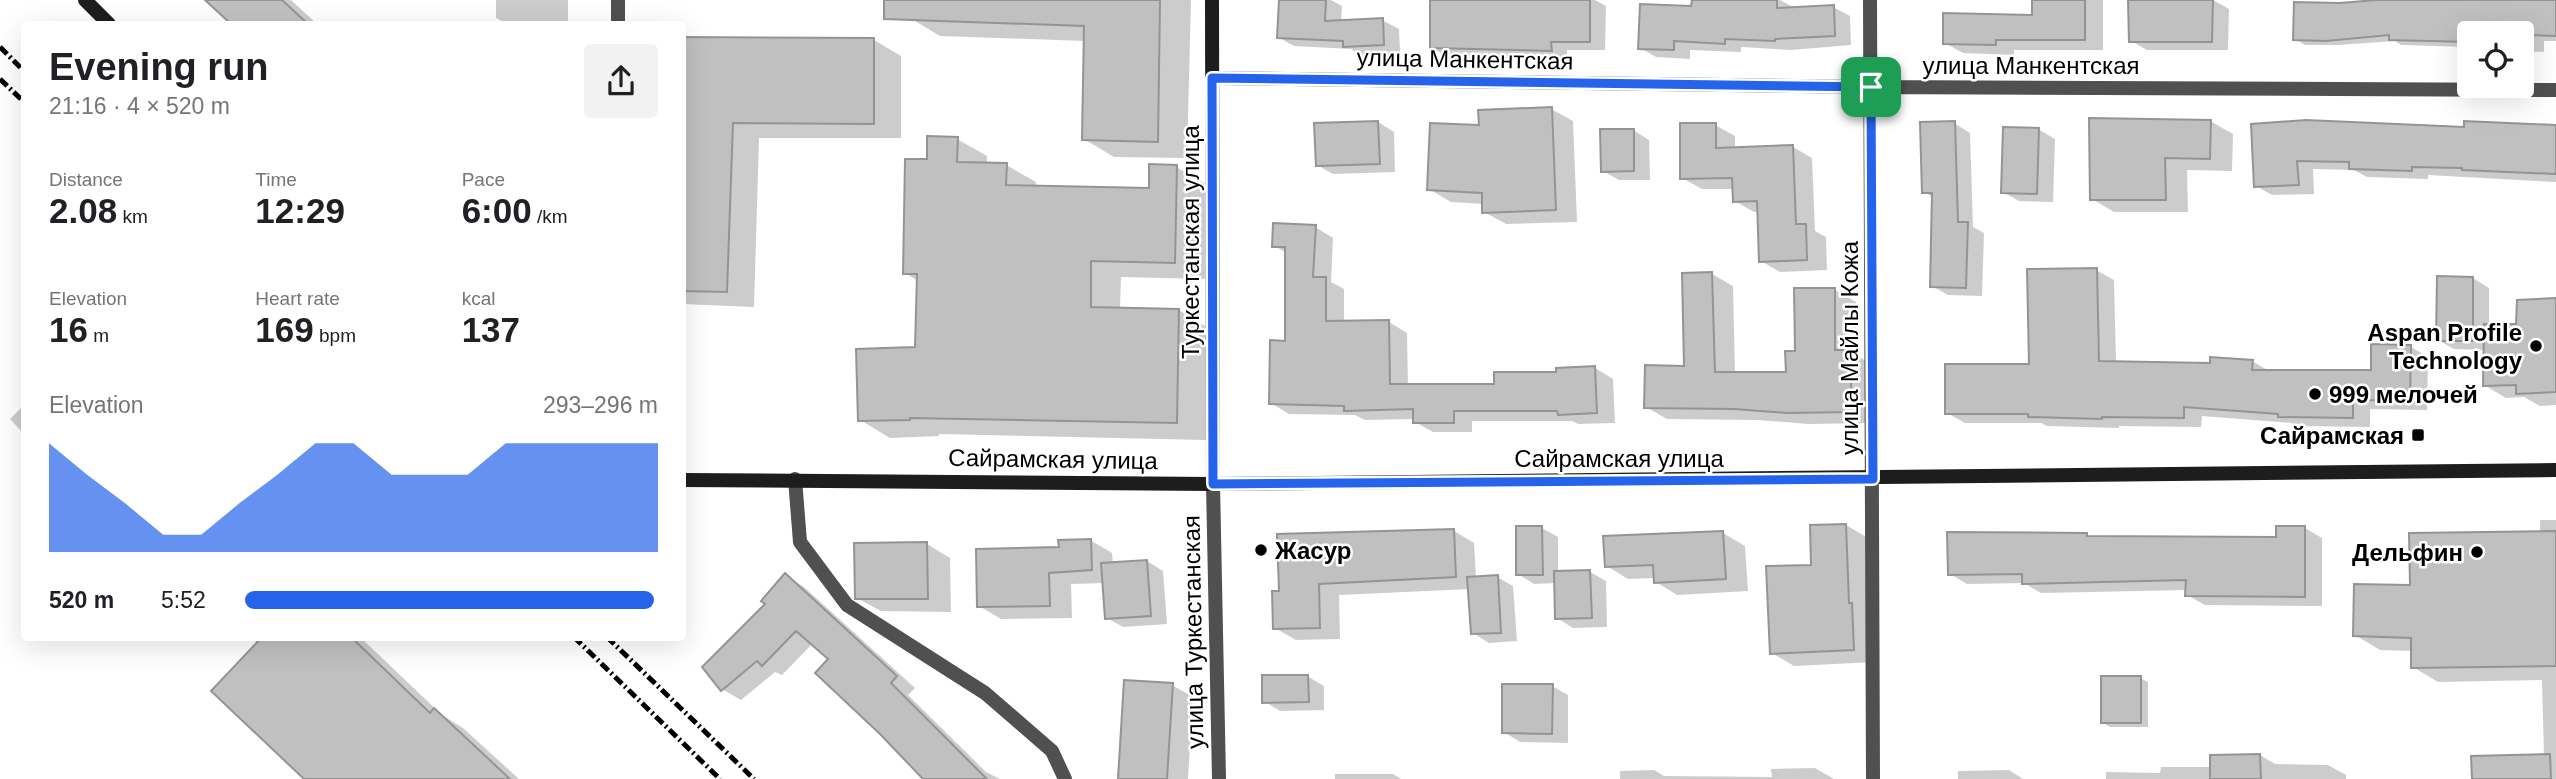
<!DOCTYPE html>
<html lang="en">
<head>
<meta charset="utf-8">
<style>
  body { margin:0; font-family:Helvetica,sans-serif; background:#f2f2f2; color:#202124; height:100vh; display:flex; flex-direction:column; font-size:26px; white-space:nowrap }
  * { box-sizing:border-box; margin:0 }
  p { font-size:23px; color:#757577 }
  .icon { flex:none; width:38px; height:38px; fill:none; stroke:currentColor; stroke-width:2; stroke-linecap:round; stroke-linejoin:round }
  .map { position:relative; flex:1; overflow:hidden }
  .panel { position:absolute; left:21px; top:21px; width:665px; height:620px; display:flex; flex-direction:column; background:#fff; border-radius:7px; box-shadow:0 7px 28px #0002 }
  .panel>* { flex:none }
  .buttons { position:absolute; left:2457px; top:21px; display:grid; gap:14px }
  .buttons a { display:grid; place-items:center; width:77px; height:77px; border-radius:7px; background:#fff; box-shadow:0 7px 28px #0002; font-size:35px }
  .pin { position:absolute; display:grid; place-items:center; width:60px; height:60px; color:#fff; margin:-30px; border-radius:14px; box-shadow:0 4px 10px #0006 }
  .round { display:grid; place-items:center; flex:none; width:74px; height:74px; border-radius:7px; background:#f2f2f2 }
  .overview { display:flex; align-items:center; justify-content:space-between; height:119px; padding:0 28px }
  h1 { font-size:38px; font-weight:700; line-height:52px }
  .stats { display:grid; grid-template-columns:repeat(3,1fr); gap:10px; height:119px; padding:7px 28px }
  .stats div { display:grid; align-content:center }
  .stats b { font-size:35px; font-weight:700 }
  .stats small { font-size:19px; font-weight:400 }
  .stats p { font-size:19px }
  .chart { height:196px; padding:14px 28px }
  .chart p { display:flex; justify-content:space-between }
  .chart svg { width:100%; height:126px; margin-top:7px; fill:#2563eb; opacity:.7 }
  ul { padding:0 28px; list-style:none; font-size:23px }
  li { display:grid; grid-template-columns:112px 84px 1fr; align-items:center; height:52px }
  li i { height:18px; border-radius:9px; background:#2563eb }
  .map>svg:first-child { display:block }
  .shadow { fill:#0003 }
  .building { fill:#c0c0c0; stroke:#949494; stroke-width:2 }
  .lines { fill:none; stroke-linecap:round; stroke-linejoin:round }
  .street { stroke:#505050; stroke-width:14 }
  .secondary { stroke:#1d1d1d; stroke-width:14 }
  .rail { stroke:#000; stroke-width:5; stroke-dasharray:10 3.5 2 3.5; stroke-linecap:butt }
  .route-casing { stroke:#fff; stroke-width:14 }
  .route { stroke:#2563eb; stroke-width:9 }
  .poi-dot { fill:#000; stroke:#fff; stroke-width:2.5 }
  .labels { text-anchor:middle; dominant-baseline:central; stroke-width:5; stroke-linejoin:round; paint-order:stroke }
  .street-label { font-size:24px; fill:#000; stroke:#fff }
  .poi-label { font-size:24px; font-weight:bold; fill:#000; stroke:#fff; text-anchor:end }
</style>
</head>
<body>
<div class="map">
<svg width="2556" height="779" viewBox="0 0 2556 779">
  <rect width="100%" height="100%" fill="#fff"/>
  <path class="shadow" d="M208,0H291L317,24H233Z
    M496,0H568V24H507L496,18Z
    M910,0H1191L1187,158L1114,157L1084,139L1085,41L940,36L910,18Z
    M1280,0H1331L1342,6L1341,22L1382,20L1399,29L1400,53L1361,55L1351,49L1294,46L1278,37Z
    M1432,0H1595L1606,6L1605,50H1567V59L1447,57L1431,47Z
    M1693,0H1780L1793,7H1833L1850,16L1851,45L1791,50L1741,47V52L1690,50V59L1656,57L1640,48L1693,8Z
    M2034,0H2103V50H2014V55L1963,53L1945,43L2034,16Z
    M2129,0H2213L2229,9L2228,50H2147L2131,41Z
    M2430,0H2556V41H2544V52L2522,51V33H2469V47L2401,45L2395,41L2338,45H2305L2295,39L2340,5Z
    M682,39L874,40L901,56V138H759L754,307L682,304Z
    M1551,109L1573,121L1577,222L1506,224L1484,212V204L1451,202L1429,189L1481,127Z
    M2210,121L2233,134L2232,171L2187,170L2188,212H2114L2092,199Z
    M1378,122L1394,132L1395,172L1333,174L1317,165Z
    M1954,123L1970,133L1973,227L1984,233L1982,296L1948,295L1932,286L1934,198L1924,192Z
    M1715,125L1735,136V149L1793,147L1812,158L1815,231L1826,237L1827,270L1780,272L1761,261L1759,212H1754L1735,201L1734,189H1702L1682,178Z
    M2253,125L2465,129L2556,127V182L2428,175V179L2367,177L2354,170L2313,169L2314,194L2272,195L2256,186Z
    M2038,129L2055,139L2053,202L2019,201L2003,192Z
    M1633,130L1649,140L1650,180H1619L1603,171Z
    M957,139L987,156V164L1006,165L1036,182V187L1151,190L1176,167L1206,184L1205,279L1121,277L1120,309L1179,310L1208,328L1206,440L939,434V436L890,438L860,420L917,349L918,281L905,273L929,161Z
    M1315,227L1333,238L1331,282L1344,289V323L1389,322L1407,333L1408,386L1496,385L1595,368L1613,379L1615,423L1578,424L1572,421H1472V432H1433L1415,422V419L1365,420L1355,415L1289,414L1271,403L1287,342V253L1274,246Z
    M2096,270L2114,280L2116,363L2211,365L2252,361L2269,371L2372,372L2411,347L2428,357L2427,410L2370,409V427L2297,426L2291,423L2202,416L2201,427L2119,426V428L2047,426L2041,423H1965L1947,413L2030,365Z
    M1712,274L1733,286L1735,374H1787L1796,353L1835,290L1856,302V355L1871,364L1872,423L1809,424L1757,420L1667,419L1646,407L1686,368Z
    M2473,278L2489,288V326H2518L2556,300V405L2540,406L2524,397L2506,398L2484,385L2485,350L2454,349L2438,340Z
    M24,405V434L10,419Z
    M2540,520H2556V779H2474L2544,756L2542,680L2438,682L2413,667V651L2380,650L2355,635L2412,587L2540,533Z
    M1846,525L1868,538L1875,662L1794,666L1772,653L1812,566Z
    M1542,528L1558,537V573L1590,572L1606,581L1607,627L1573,628L1557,618L1556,583L1534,584L1518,574Z
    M2305,528L2322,538V606L2205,605L2187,595V590L2041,593L2024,583L1967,584L1950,574L2086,535L2091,538H2278Z
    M1454,531L1474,543L1476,578L1497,577L1513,586L1517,641L1489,643L1473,633L1470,589L1339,595L1340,639L1296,640L1275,628L1281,593Z
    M1723,533L1745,546L1748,591L1677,595L1656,582L1655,578L1628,579L1607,566Z
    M1090,540L1112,553L1113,564L1147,561L1163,571L1167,624L1123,627L1107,618L1104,583L1071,584L1072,618L1001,619L979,606L1060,549Z
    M927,544L950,558L951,612L881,611L857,598Z
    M785,576L804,587L915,688L908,695L986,772L1000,779H926L830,659L813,643L782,675L775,672L741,700L722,689L767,604Z
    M264,637H360L442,715L463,728L519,779H306Z
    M1307,676L1324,686V710L1280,711L1264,701Z
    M2140,678L2148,682V727H2110L2102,722Z
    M1172,685L1193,697L1188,779H1117V771H1120Z
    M1552,686L1568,695V743L1520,742L1504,732Z
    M2260,755L2275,764L2328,765L2346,775V779H2106V772L2160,773L2161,767H2212Z
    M1815,768L1834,779H1620V771L1654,770L1664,776L1772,777L1771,769Z
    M2009,770L2023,779H1958V771Z
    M1335,774H1393L1401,779H1335Z"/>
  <path class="building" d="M205,0H282L308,24H231Z
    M884,0H1160L1158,142L1082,140L1084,26L884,19Z
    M1279,0H1326L1325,21L1383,18L1384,45L1343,47V41L1277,38Z
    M1430,0H1590V42H1551L1552,51L1430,48Z
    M1692,0H1777V8L1834,5L1835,36L1775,39V41L1725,39V44L1674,41V50L1638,49L1640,4L1691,6Z
    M2032,0H2085V40H1996V45L1943,44V13L2032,15Z
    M2128,0H2213L2212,42H2129Z
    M2376,0H2556V36L2469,33V42L2389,40V35L2326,41L2293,40L2294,2L2340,3Z
    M682,37L874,38V124L733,123L727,292L682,291Z
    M1552,107L1556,210L1482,213V193L1427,190L1430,123L1479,125L1478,110Z
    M2089,118L2211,120L2210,159L2165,158L2166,200H2090Z
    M2306,120L2464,127V121L2556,125V174L2462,170V168L2412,167V171L2349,169V162L2297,161L2299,185L2254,187L2251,124Z
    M1378,121L1380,164L1316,166L1314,123Z
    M1955,121L1958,222H1968L1966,288L1930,287L1932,193H1922L1920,122Z
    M1680,123H1716V148L1793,145L1796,224H1806L1807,260L1759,262L1757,201L1733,202L1732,178L1680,179Z
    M2003,127L2039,128L2037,194L2001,193Z
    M1600,129H1634V171L1601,172Z
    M927,136L958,137L957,162L1007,163L1006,185L1149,188V164L1177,165L1175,263L1091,261V307L1179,309L1177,423L910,418V420L858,421L856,349L915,347L917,274H903L905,159H927Z
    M1273,223L1316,225L1313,277H1326V321L1389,320L1390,384H1494V372H1556V368L1595,366L1597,413L1558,415L1557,411H1454V423H1413V409L1344,411V406L1269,404L1270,340L1285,341V247H1272Z
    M2097,268L2099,361L2210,363V357L2253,360L2252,370H2371V344L2411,345L2410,401L2353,400V418L2278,417V414L2184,407V418L2102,417V419L2028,417V414H1945V364H2029L2027,269Z
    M1712,272L1715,372H1786L1785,351H1795L1794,288H1835V350H1850L1852,412L1787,413L1734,409L1644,408L1645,365L1684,366L1682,273Z
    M2437,276L2473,277V341H2436Z
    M2556,298V392L2516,394V385L2483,386L2484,324H2516L2517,300Z
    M1846,524L1849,603H1852L1854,650L1770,654L1766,566L1811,565L1810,525Z
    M1516,526H1542L1543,575H1516Z
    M2276,526H2305V597L2185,596L2186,580L2022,584V574L1948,575L1947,532L2087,533V536L2276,537Z
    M1454,529L1456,577L1319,584L1320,628L1273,629L1272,591H1279L1277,534Z
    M1723,531L1726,579L1654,583L1653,565L1605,567L1603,536Z
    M2556,531V666L2411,668V638L2353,636L2354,584L2410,585L2409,533Z
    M1091,539L1092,570L1049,573L1050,606L977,607L976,549L1059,547L1058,540Z
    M927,542L928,599H855L854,543Z
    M1147,560L1151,616L1105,619L1101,563Z
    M1590,570L1592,618L1555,619L1554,571Z
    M785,573L897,676L891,683L987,779H923L880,734L815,673L828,659L796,631L762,666L757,661L721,691L702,667L765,604L761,601Z
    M1498,575L1501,633L1471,634L1467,577Z
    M262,637H351L430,713L434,708L510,779H304L211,691Z
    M1262,675H1308L1309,702L1262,703Z
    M2101,676H2141V723H2101Z
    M1124,680L1173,683L1167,779H1118Z
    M1502,684H1553L1552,734L1502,733Z
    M2260,754L2261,779H2210V755Z
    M2550,754L2551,779H2472L2471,756Z"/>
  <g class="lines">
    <path class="street" d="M1870,0L1873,779
      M618,24V0
      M1212,78L1871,87L2556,90
      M795,479L800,542L847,605L985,693L1052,751L1065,779
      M1213,484L1219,779"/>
    <path class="secondary" d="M85,0L109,24
      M1212,0L1213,484
      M682,480L1213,484L2556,470"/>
    <path class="rail" d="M0,47L24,71
      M0,79L24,102
      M574,637L720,779
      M607,637L754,779"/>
  </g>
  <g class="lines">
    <defs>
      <path id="route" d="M1212,78L1871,87L1873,479L1213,484Z"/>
    </defs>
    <use href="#route" class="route-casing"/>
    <use href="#route" class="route"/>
  </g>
  <g class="poi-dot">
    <circle cx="2536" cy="346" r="7"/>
    <circle cx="2315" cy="394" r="7"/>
    <rect x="2411" y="428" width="14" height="14" rx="3.5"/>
    <circle cx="1261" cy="550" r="7"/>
    <circle cx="2477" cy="552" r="7"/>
  </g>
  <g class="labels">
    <g class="street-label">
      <text transform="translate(1465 59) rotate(1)">улица Манкентская</text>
      <text x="2031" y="65">улица Манкентская</text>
      <text transform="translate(1190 242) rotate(-90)">Туркестанская улица</text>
      <text transform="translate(1849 348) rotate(-90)">улица Майлы Кожа</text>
      <text x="1619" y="458">Сайрамская улица</text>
      <text transform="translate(1053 459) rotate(1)">Сайрамская улица</text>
      <text transform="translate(1193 632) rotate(-91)">улица Туркестанская</text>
    </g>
    <g class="poi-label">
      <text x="2522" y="332">Aspan Profile<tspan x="2522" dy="28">Technology</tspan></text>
      <text x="2329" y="394" text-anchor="start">999 мелочей</text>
      <text x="2404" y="435">Сайрамская</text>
      <text x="1275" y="550" text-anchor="start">Жасур</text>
      <text x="2463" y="552">Дельфин</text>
    </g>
  </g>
</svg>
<div class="buttons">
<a><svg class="icon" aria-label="locate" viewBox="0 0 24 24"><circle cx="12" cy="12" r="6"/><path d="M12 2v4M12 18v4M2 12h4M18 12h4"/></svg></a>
</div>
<div class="pin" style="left:1871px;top:87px;background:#1e9e55"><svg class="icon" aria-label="arrive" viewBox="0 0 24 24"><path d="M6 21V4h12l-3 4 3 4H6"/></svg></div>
<section class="panel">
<div class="overview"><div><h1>Evening run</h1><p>21:16 · 4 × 520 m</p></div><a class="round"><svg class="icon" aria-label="share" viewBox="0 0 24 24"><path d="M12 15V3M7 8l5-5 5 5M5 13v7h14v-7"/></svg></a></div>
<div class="stats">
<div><p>Distance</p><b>2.08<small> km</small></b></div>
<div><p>Time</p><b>12:29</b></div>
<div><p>Pace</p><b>6:00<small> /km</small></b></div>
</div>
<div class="stats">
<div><p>Elevation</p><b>16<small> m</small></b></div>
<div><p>Heart rate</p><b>169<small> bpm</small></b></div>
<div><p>kcal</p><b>137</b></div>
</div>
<div class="chart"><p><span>Elevation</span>293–296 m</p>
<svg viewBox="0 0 160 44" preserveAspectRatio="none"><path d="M0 44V6L10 17L20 27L30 38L40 38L50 27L60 17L70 6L80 6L90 17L100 17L110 17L120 6L130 6L140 6L150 6L160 6V44z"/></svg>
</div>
<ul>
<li><b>520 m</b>5:52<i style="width:99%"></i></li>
</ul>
</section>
</div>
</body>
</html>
